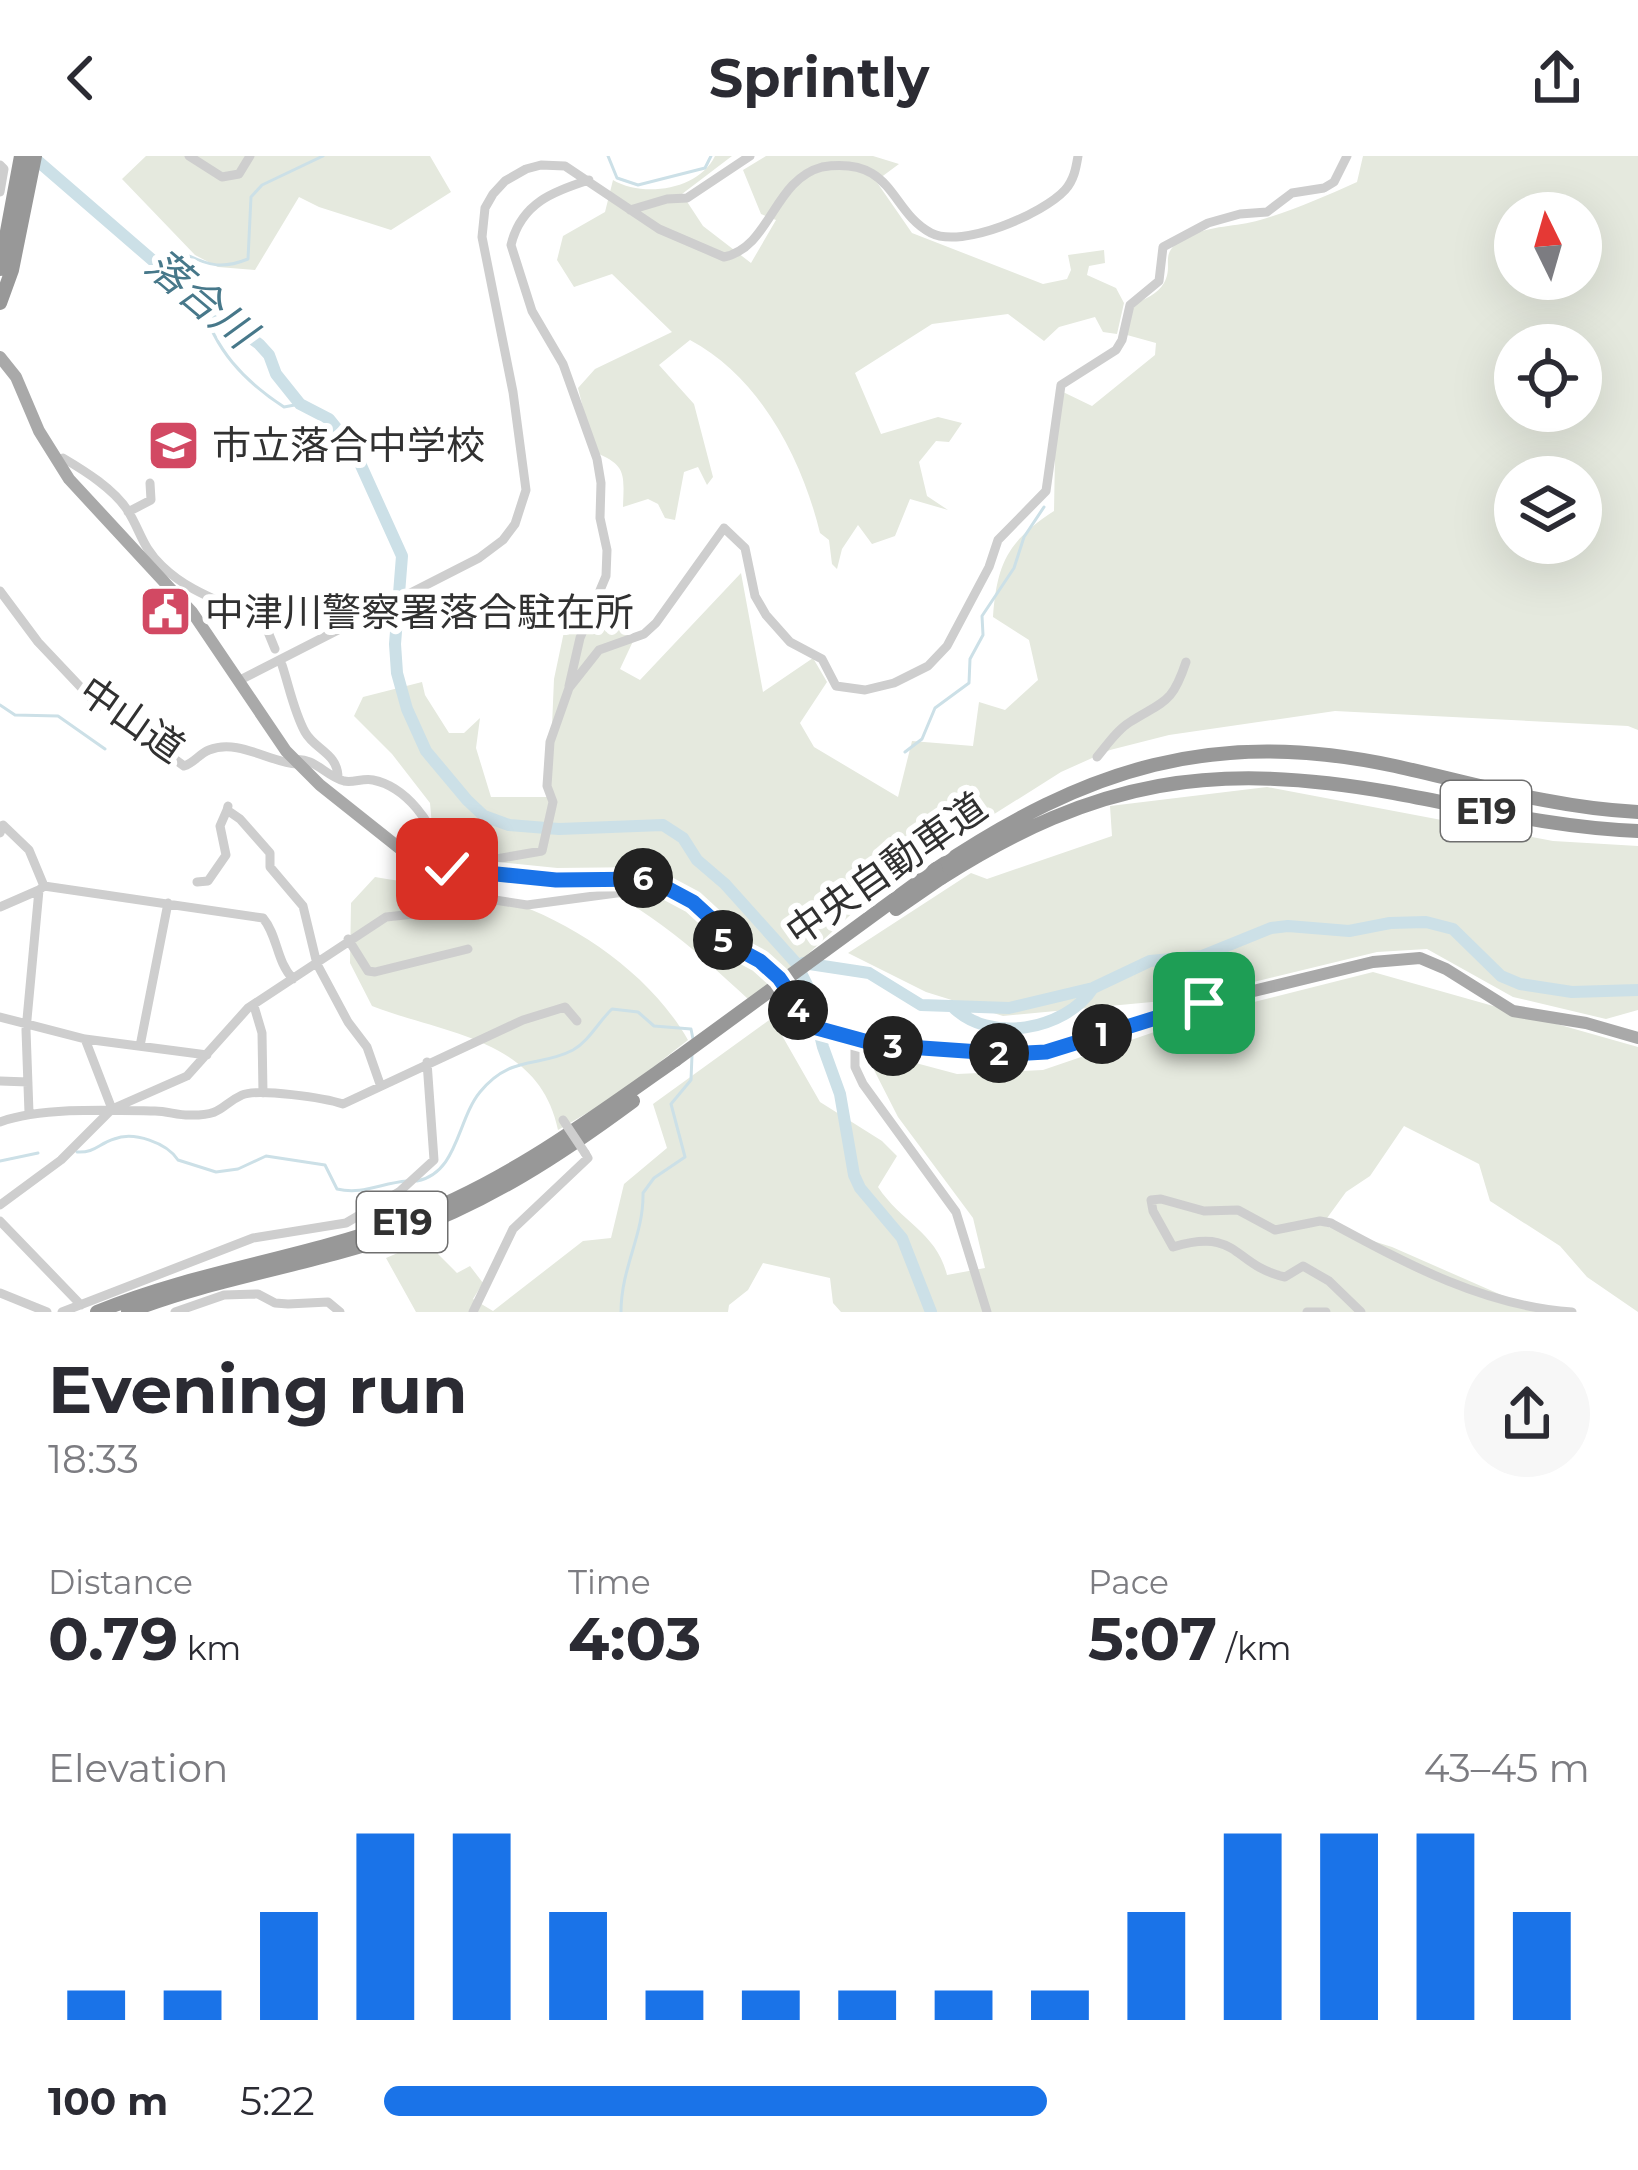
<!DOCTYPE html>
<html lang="en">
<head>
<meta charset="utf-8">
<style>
  body { margin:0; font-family:Montserrat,"Noto Sans JP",sans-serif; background:#f7f7f7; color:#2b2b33; height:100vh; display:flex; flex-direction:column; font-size:45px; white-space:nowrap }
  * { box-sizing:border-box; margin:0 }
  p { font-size:39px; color:#7c7c81 }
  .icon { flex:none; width:66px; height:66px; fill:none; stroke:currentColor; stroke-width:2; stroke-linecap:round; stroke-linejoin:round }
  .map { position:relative; height:1156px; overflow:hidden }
  .sheet { display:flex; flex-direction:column; background:#fff; flex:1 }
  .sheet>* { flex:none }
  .needle { width:78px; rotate:355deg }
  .buttons { position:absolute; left:1494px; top:36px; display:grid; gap:24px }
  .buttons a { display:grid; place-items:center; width:108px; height:108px; border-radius:50%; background:#fff; box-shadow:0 12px 48px #0002; font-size:60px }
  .pin { position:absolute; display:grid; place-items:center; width:102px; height:102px; color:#fff; margin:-51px; border-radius:24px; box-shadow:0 6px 18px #0006 }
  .km { position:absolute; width:60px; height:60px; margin:-30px; border-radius:50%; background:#222; color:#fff; font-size:33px; line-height:60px; text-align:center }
  .round { display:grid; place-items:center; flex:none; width:126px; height:126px; border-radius:63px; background:#f7f7f7 }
  .head { display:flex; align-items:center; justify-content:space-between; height:204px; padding:0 48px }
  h1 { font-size:66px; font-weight:700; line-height:90px }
  .stats { display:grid; grid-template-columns:repeat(3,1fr); gap:18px; height:204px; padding:12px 48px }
  .stats div { display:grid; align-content:center }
  .stats b { font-size:60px; font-weight:700 }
  .stats small { font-size:33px; font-weight:400 }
  .stats p { font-size:33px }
  .chart { height:336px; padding:24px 48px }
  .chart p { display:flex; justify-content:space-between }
  .chart svg { width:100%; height:216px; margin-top:12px; stroke:#1a73e8; stroke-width:6 }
  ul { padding:0 48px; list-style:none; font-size:39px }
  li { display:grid; grid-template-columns:192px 144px 1fr; align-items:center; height:90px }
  li i { height:30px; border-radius:15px; background:#1a73e8 }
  header { display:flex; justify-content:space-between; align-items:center; height:156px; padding:0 48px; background:#fff; font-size:54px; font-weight:700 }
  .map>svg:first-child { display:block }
  .green { fill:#e5e9de; fill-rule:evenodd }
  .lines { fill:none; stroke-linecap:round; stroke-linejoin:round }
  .stream { stroke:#cce0e7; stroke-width:3 }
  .river { stroke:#cce0e7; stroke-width:12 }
  .minor { stroke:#cecece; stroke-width:9 }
  .major { stroke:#a9a9a9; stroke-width:12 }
  .highway { stroke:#989898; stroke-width:14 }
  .minor-bridge { stroke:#cecece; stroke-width:9 }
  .highway-bridge { stroke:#989898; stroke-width:14 }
  .route-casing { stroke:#fff; stroke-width:24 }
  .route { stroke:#1a73e8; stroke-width:15 }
  .labels { text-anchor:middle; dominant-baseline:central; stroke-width:12; stroke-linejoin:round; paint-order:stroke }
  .shield { fill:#fff; stroke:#6f6f6f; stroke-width:3 }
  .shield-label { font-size:36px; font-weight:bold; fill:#313131 }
  .poi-label { font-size:39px; fill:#313131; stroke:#fff; text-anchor:start }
  .street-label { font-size:39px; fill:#313131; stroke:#fff }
  .water-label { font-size:42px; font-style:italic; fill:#47788a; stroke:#fff }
</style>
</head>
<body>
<header><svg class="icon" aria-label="back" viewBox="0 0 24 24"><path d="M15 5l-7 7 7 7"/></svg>Sprintly<svg class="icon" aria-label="share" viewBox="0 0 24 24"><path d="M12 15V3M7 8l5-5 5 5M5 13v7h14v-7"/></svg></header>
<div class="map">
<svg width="1638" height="1156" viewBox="0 0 1638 1156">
  <rect width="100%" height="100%" fill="#fff"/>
  <path class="green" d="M146,0H430L451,36L391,74L319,51L299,41L255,114L218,111L195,99L122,23Z
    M715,0H732L682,38L703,70L751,107L776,64L761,58L743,14L766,0H873L899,8L876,25L912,77L1043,128L1067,123L1071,114L1068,99L1104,94L1105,107L1089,110L1087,119L1116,132L1124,147L1117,178L1103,176L1095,161L1059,171L1044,185L1008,158L932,168L855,217L881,278L938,261L962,267L949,286L936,285L919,306L927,340L948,354L910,343L895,380L872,388L858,369L842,393L837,413L832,408L829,384L820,377C802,303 760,221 690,184L659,209L694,248L713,321L707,329L698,311L684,316L675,364L665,362L658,348L648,343L623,351C624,318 627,309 594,296L578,232L595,213L672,176L612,118L574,131L557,104L563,80L605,56L613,24C643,42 699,34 715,0Z
    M1363,0H1638V574L1628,570L1335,555L1169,579L1110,594L1061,616L885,727L770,833L748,843C694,793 636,739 563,718C512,704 456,715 407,691L416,688L434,692L430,647L392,598L354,560L363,541L422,526L425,539L449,577H464L480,562L476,592L491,641H549L554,523L569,452L635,481L620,513L640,524L741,417L763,536L813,502L827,526L800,567L814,591L898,641L912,585L973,590L979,546L1005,554L1038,524L1029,484L993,461C997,407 1008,385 1054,355L1055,299L1063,236L1092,250L1155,199L1156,187L1127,179L1134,149C1144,143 1158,138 1164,127C1175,107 1156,97 1187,81C1211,69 1236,71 1260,64C1294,54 1326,40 1357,26ZM1515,57H1581V123H1515ZM1515,189H1581V255H1515ZM1515,321H1581V387H1515Z
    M1267,631L1553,685L1638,690V854L1606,863L1513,841L1427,793L1377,796L1184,843L1003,860L926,836L848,797L971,717L987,723L1112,680L1110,650Z
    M375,721C414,728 458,730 496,741C570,763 649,816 688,884L616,940L558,974C539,882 444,878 372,850L350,807L351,747Z
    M1373,816L1638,891V1156L1587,1121L1560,1090L1490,1045L1479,1008L1404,970L1370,1020L1346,1036L1322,1069L1392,1091L1540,1156H841L833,1147L830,1122L763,1107L748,1134L729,1149L728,1156H416L386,1102L435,1081L438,1098L457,1117L470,1110L483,1127L473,1143L493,1155L583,1085L611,1082L624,1028L667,992L653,948L772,862L820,946L882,985L897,1000L878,1031C901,1066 937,1077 947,1119L985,1112L973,1062L898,961L873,912L882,898L957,918L1043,914L1210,857Z"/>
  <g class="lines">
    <path class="stream" d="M608,0L617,22L638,29L705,12L711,0
      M158,108L187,99C210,110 223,113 248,103L251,41L262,29L323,0
      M202,147C214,193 244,225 284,251L300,248
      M0,549L15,559L58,560L105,593
      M905,596L922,583L935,552L969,527L970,503L983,479L982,460L1014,412L1024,381L1044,351
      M77,996C95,997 98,988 114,983C134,975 167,987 178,1004L216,1016L238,1013L266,1000L325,1009L337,1033C363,1039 381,1027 407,1025
      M0,1005L38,997
      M417,1025C458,1017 457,964 480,936C511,898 539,912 573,894C589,885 599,865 612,853L638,856L654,870L691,873L693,883
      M621,1156C621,1111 644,1079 643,1037L654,1022L685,1001L671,948L691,924L692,899"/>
    <path class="river" d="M32,0L202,147L259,188L269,199L276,218L300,248L329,263L354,294L402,400L395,488L397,517L407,553L426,595L467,644L484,660L509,669L559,673L663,669L683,682L697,704L725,728L796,807L809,833L823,891L840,938L854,1019L860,1032L902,1082L931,1156
      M803,807L869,817L921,849L1009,852L1093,832L1150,805L1202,800L1271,772L1288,770L1349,775L1390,767L1426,766L1453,773L1501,820L1520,828L1572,836L1638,834
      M952,850C988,888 1065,875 1093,832"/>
    <path class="minor" d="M189,0L222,21L239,18L250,0
      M0,9L4,13L0,36
      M630,54L667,43L687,42L750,0
      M56,304L63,302C85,315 114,333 128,355C141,376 142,391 162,410C191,438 225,446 259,464L266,471L275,493
      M128,356L151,344L150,327
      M0,435L38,486L90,541L184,610C194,607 199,598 209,594C238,582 271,607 297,608
      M282,509C289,530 294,556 305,576C315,594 338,597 338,622
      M240,524L479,402L503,384L515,368L526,334L513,236L482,81L485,52L493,38L505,25L526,13L541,9L565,10L659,73L724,101C771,91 773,24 822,11C895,0 889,55 931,77C962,93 1043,58 1065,34C1074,24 1076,12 1078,0
      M569,530L580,482L606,420L607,394L600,362L601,327L597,303L563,208L532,155L511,89C521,47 554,35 589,24
      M1097,601C1107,589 1117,574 1130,566C1165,544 1172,548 1186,506
      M293,604C314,600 325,620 344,625C353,627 363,622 373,624C408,631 431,668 443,697L490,704L542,695L553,646L547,630L550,586L569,532L599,494L644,478L656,467L724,372L745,392L755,440L766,459L790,486L822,503L836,530L865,534L894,527L928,510L947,490L989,411L998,384L1046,335L1061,229L1116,194L1122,184L1130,149L1159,125L1163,91L1208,67L1240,58L1267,56L1292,37L1324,32L1334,26L1347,0
      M228,650L227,654L240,663L270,697V711L303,750L317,808L348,866L367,891L380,928
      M0,677L3,669L29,694L44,730L39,734L26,874L29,957
      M197,726L208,725L226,699L220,670L227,654
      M44,730L263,762C278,780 276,805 293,823
      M0,751L39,734
      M348,783L368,815L375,816L468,793
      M254,850L262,877L263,937
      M0,861L85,883L207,899
      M85,883L112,953
      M855,884V911L863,928L956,1056L987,1156
      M140,890L168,747
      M0,925L28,926
      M0,966C41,951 109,954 155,955C168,955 179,960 192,959C224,959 220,949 242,939C258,932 325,942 343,948L523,864L565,851L577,865
      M0,1049L61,1004L112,953L187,920L248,852L386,761L433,756L482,742L527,749L639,734L646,732L650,723
      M0,1065L81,1149
      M0,1137L47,1156
      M62,1156L253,1082L346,1067L399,1036L434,1004L427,906
      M175,1156L224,1139L258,1138L275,1147L288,1148L328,1146L340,1156
      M473,1156L513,1073L588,1002L585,997
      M1307,1156H1326
      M1361,1156L1329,1125L1303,1110L1285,1121C1232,1109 1240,1071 1173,1091L1153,1055L1151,1044L1161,1043L1204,1055L1238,1054L1275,1074L1320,1065L1331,1067C1407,1108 1484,1150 1572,1156"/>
    <path class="major" d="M0,201L16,221L39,275L69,323L192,456L286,595L320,629L403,695L426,708L556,724L650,723L693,746L718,769L723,785L760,805L779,822L813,871L879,889L1009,898L1046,896L1204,847L1373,806L1420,802L1446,813L1513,855L1586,867L1638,882"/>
    <path class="highway" d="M0,113L21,0
      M0,147L12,114L35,0
      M936,713C1087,612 1213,571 1395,610C1476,628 1554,652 1638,656
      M941,722C1098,622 1214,605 1394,637C1475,652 1555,672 1638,675
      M97,1156C194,1116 299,1103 398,1067C501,1030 586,967 675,904
      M128,1156C217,1121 312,1109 402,1077C488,1046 560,999 633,945"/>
    <path class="minor-bridge" d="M563,964L585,997"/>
    <path class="highway-bridge" d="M896,753L941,722
      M675,904L936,713"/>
  </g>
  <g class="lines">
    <defs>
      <path id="route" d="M447,713L556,724L650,723L693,746L718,769L723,785L760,805L779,822L813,871L879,889L1009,898L1046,896L1204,847"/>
    </defs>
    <use href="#route" class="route-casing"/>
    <use href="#route" class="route"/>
  </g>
  <defs>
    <symbol id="school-square" viewBox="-11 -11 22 22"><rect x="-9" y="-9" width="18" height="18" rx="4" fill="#d24963" stroke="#fff"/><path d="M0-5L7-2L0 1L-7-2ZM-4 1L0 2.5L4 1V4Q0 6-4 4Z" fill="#fff"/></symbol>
    <symbol id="civic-square" viewBox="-11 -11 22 22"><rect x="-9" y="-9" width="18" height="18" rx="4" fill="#d24963" stroke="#fff"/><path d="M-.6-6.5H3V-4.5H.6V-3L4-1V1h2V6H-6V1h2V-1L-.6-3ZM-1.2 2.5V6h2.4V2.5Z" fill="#fff"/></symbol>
  </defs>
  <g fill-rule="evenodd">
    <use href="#school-square" x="144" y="260" width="59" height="59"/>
    <use href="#civic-square" x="136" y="426" width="59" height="59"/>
  </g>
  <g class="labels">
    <g class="shield">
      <rect x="1441" y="625" width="90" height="60" rx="9"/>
      <rect x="357" y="1036" width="90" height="60" rx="9"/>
    </g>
    <g class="shield-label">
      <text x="1486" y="655">E19</text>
      <text x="402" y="1066">E19</text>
    </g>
    <g class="poi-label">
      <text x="212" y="289">市立落合中学校</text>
      <text x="205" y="456">中津川警察署落合駐在所</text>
    </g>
    <g class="street-label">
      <text transform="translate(132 563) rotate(35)">中山道</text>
      <text transform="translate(886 713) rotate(-35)">中央自動車道</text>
    </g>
    <g class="water-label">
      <text transform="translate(201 142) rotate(40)">落合川</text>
    </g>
  </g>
</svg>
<div class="buttons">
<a><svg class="needle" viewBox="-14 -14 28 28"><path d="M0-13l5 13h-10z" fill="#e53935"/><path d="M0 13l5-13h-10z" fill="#7c7c81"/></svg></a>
<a><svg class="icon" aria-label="locate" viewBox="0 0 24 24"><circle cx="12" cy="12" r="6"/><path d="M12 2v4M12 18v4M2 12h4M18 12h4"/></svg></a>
<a><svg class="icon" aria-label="layers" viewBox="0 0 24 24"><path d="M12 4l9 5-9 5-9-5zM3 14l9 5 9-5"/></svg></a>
</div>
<div class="pin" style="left:1204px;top:847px;background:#1e9e55"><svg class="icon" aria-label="arrive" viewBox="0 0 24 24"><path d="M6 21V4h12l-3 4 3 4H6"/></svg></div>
<div class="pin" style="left:447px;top:713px;background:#d93025"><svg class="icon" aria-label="check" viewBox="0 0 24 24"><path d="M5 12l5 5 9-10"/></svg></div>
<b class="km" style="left:1102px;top:878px">1</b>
<b class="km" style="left:999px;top:897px">2</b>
<b class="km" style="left:893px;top:890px">3</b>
<b class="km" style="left:798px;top:854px">4</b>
<b class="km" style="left:723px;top:784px">5</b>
<b class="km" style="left:643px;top:722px">6</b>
</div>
<section class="sheet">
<div class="head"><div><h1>Evening run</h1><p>18:33</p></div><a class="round"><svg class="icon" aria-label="share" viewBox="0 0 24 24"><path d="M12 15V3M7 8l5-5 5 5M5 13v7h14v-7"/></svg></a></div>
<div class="stats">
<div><p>Distance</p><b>0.79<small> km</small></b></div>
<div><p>Time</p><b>4:03</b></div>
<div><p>Pace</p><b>5:07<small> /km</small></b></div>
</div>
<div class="chart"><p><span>Elevation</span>43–45 m</p>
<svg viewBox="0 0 160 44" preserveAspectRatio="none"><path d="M5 44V38M15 44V38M25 44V22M35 44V6M45 44V6M55 44V22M65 44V38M75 44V38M85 44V38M95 44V38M105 44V38M115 44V22M125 44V6M135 44V6M145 44V6M155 44V22"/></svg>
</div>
<ul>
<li><b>100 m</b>5:22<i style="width:55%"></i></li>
</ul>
</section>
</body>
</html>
